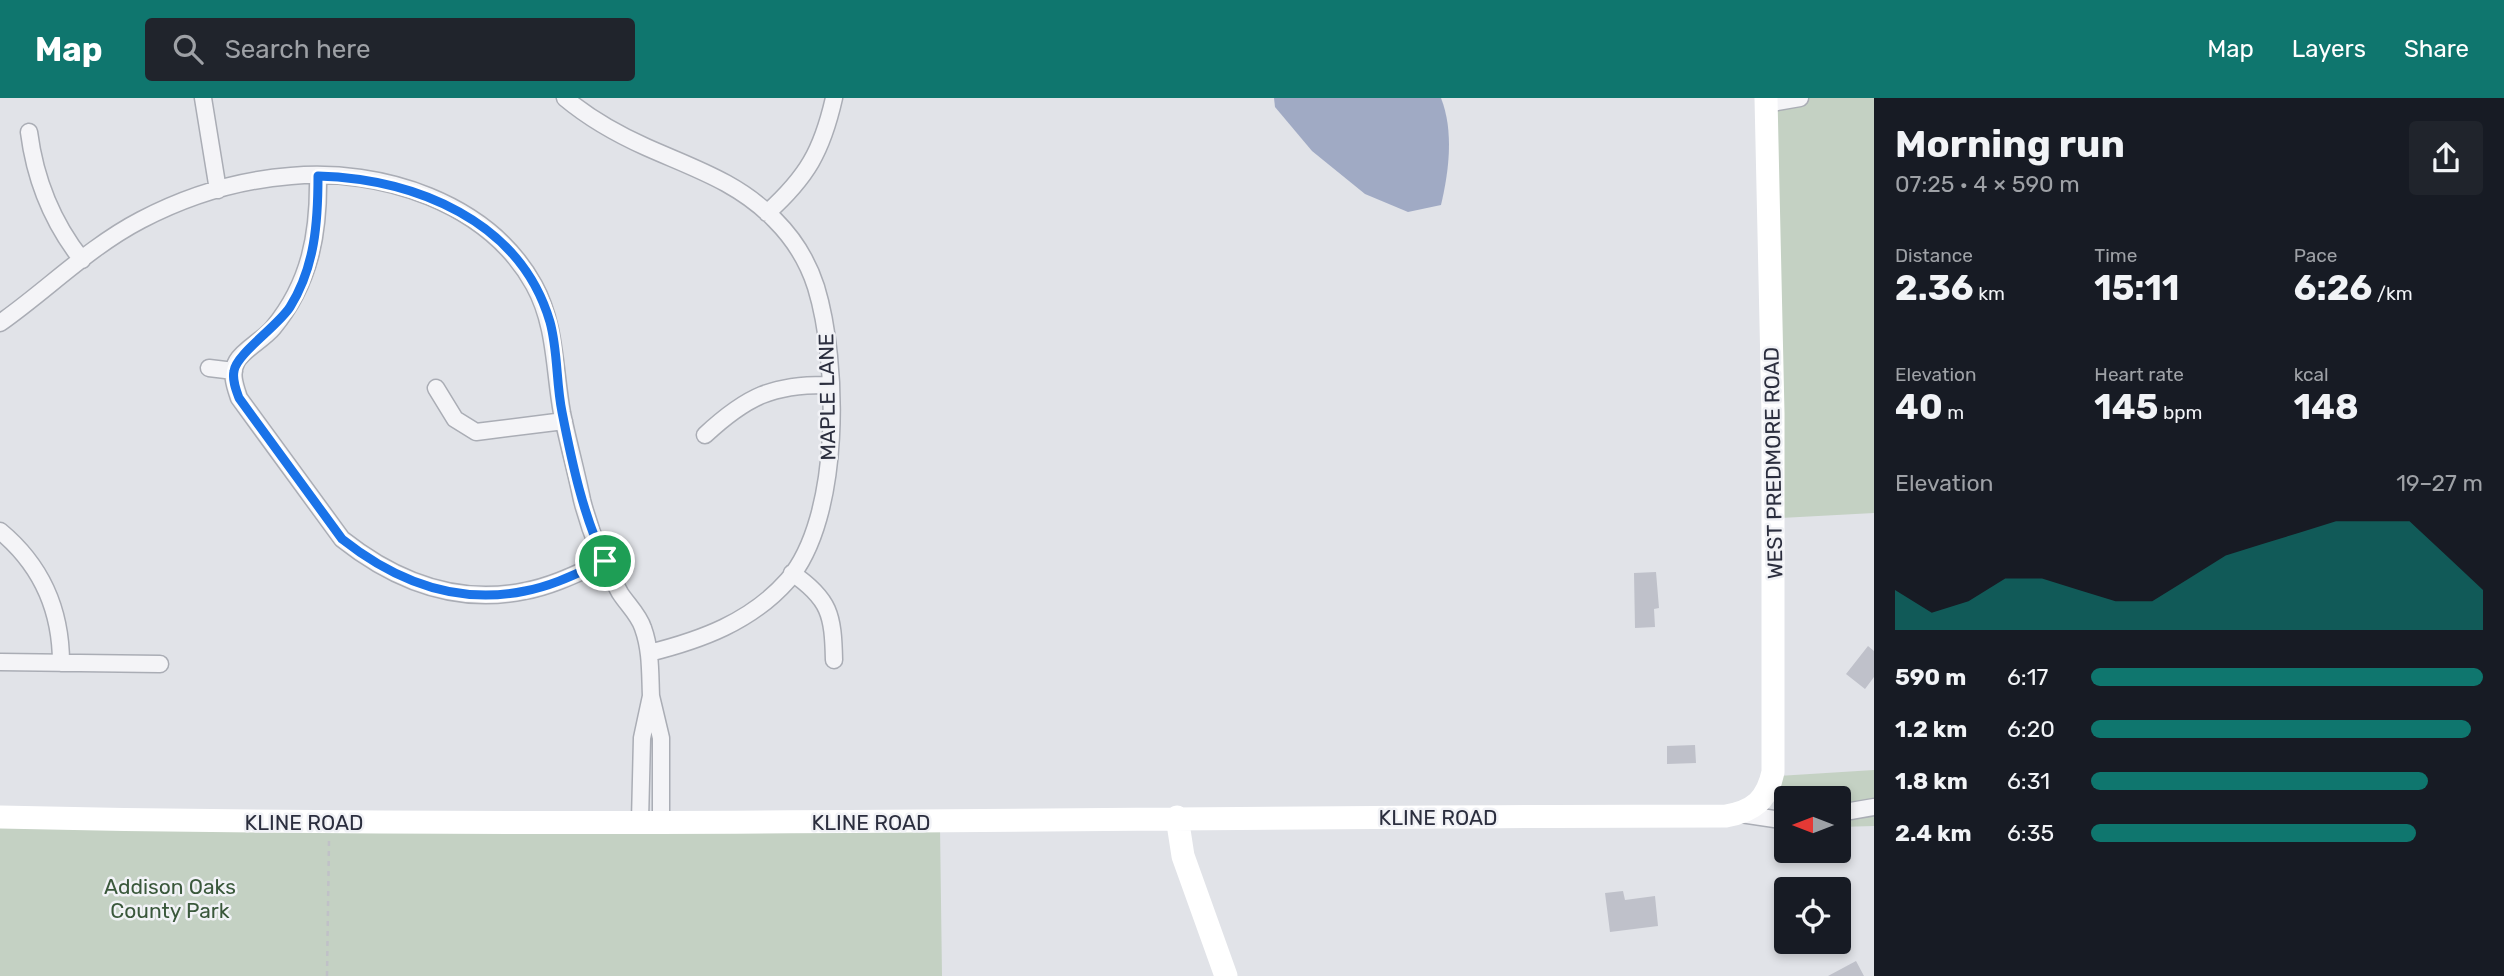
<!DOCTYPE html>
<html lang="en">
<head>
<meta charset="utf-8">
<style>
  body { margin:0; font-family:Rubik,sans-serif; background:#20242c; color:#f1f3f6; height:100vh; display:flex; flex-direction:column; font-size:26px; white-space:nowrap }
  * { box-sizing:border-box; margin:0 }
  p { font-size:23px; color:#9ea1a6 }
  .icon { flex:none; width:38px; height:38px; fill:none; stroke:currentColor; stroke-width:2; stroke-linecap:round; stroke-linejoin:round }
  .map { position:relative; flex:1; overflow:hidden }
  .sheet { display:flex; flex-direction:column; background:#171b24; width:630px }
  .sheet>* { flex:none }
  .needle { width:46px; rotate:270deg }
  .controls { position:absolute; left:1774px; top:688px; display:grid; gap:14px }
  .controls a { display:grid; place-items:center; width:77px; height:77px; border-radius:7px; background:#171b24; box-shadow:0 4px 10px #0003; font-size:35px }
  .pin { position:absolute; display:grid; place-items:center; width:60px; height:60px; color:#fff; margin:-30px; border:4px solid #fff; border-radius:50%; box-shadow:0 2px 7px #0007 }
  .round { display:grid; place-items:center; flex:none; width:74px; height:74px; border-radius:7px; background:#20242c }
  .headline { display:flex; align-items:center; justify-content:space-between; height:119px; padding:0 21px }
  h1 { font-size:38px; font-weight:700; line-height:52px }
  .figures { display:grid; grid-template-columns:repeat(3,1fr); gap:10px; height:119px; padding:7px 21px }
  .figures div { display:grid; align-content:center }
  .figures b { font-size:35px; font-weight:700 }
  .figures small { font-size:19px; font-weight:400 }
  .figures p { font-size:19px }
  .chart { height:196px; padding:14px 21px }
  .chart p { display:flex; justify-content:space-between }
  .chart svg { width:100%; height:126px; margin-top:7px; fill:#0f766e; opacity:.7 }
  ul { padding:0 21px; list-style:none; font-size:23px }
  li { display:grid; grid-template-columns:112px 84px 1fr; align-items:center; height:52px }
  li i { height:18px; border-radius:9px; background:#0f766e }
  header { display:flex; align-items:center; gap:42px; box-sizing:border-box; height:98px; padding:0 35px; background:#0f766e; color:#fff }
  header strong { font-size:33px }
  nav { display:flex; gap:38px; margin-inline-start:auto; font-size:24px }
  .search { width:490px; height:63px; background:#20242c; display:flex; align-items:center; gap:18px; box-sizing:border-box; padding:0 24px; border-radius:7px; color:#9ea1a6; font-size:26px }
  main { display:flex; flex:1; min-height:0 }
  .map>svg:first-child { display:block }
  .green { fill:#c4d1c3 }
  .water { fill:#a0aac4 }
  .building { fill:#bfc1ca }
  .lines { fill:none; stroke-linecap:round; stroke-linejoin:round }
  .street-casing { stroke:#aaadb5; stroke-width:19 }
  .path { stroke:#c0c1c7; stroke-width:2.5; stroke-dasharray:5 5; stroke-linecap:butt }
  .street { stroke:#f4f4f7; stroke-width:16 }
  .secondary { stroke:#fff; stroke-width:23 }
  .route-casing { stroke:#fff; stroke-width:14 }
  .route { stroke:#1a73e8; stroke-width:9 }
  .labels { text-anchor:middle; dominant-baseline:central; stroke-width:5; stroke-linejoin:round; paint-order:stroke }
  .street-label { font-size:21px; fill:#2b2e3e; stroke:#f1f2f6 }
  .park-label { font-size:21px; fill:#3a583b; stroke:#f1f2f6 }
</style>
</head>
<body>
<header>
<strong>Map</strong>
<div class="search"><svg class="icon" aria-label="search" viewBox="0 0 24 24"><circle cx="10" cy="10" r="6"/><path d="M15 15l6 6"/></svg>Search here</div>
<nav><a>Map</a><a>Layers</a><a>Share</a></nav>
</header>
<main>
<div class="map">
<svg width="1874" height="878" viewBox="0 0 1874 878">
  <rect width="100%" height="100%" fill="#e1e3e8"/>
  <path class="green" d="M1774,0H1874V415L1781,420Z
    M1874,672V728L1839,729V700H1787V731H1776V678Z
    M0,720L940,729L942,878H0Z"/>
  <path class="water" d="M1274,0H1441C1454,33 1449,73 1441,107L1408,114L1365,96L1312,53L1275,9Z"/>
  <path class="building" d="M1656,474L1659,510L1654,511L1655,529L1635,530L1634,475Z
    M1868,548L1874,553V579L1865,591L1846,576Z
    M1695,647L1696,665L1667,666V648Z
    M1623,793L1625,802L1655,798L1658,828L1610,834L1605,795Z
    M1856,863L1864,878H1828Z"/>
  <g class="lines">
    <defs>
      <path id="street" d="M203,0L218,92
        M565,0C589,20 617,36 646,49C693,70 738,84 775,122C793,140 808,164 816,189C839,264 842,419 788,482C751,524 701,542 649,555
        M1766,6L1800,0
        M29,34C35,81 52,124 82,162
        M318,78C319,136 310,185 273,230C263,242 244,251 237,263C230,275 235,288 239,300L342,441C395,483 457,507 525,493C553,488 580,474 605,463
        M767,115C807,79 822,53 834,0
        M0,225C47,192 89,149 141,122C187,98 239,82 291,78C381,70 488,104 534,187C556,227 554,271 562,315C568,344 576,373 582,402C590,433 604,467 620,495C627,506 639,517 643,530C651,552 650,575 651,598
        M209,270L234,273
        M436,290L455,321L476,334L564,323
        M705,337C747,298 773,286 830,287
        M0,433C41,467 61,512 61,565
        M792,475C830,501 833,517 834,562
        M0,564L160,566
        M1839,715L1874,709
        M1741,716L1787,723
        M640,723L642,640L651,598L661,640V723"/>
    </defs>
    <use href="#street" class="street-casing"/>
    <path class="path" d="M327,878L329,741"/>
    <use href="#street" class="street"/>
    <path class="secondary" d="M0,719C575,732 1151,718 1726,718C1754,713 1767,702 1773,674V315L1766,0
      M1177,719L1183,758L1226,878"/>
  </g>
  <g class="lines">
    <defs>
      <path id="route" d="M318,78C415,81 520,122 550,224C558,253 556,285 562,314C572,365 583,417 605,463C580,474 553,488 525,493C457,507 395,483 342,441L239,300C236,292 232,282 234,273C236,256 278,228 290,209C315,169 318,124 318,78Z"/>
    </defs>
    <use href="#route" class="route-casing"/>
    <use href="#route" class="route"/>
  </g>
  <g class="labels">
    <g class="street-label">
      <text transform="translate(827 299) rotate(-91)">MAPLE LANE</text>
      <text transform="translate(1773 365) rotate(-91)">WEST PREDMORE ROAD</text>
      <text x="1438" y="719">KLINE ROAD</text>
      <text x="304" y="724">KLINE ROAD</text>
      <text x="871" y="724">KLINE ROAD</text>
    </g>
    <g class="park-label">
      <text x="170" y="788">Addison Oaks<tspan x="170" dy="24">County Park</tspan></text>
    </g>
  </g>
</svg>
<div class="controls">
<a><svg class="needle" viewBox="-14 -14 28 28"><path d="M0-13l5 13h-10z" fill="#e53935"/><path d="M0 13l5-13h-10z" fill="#9ea1a6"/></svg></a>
<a><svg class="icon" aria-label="locate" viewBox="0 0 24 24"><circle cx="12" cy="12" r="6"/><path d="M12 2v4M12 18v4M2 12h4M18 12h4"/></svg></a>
</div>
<div class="pin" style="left:605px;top:463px;background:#1e9e55"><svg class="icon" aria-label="arrive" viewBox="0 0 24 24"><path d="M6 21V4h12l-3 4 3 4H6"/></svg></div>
</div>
<section class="sheet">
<div class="headline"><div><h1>Morning run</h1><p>07:25 · 4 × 590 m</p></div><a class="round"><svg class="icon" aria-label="share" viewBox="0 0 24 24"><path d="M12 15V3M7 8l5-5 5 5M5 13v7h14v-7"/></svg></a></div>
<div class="figures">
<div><p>Distance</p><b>2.36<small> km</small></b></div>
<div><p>Time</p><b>15:11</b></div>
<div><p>Pace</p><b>6:26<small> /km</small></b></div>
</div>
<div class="figures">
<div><p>Elevation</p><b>40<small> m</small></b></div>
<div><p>Heart rate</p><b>145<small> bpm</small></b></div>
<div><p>kcal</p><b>148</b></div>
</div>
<div class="chart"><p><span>Elevation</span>19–27 m</p>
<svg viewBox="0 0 160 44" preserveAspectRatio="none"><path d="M0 44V30L10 38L20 34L30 26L40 26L50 30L60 34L70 34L80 26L90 18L100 14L110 10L120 6L130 6L140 6L150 18L160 30V44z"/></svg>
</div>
<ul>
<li><b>590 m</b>6:17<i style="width:100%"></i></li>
<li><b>1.2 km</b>6:20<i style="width:97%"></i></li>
<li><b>1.8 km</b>6:31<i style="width:86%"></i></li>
<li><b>2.4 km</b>6:35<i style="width:83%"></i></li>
</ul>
</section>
</main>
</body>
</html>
